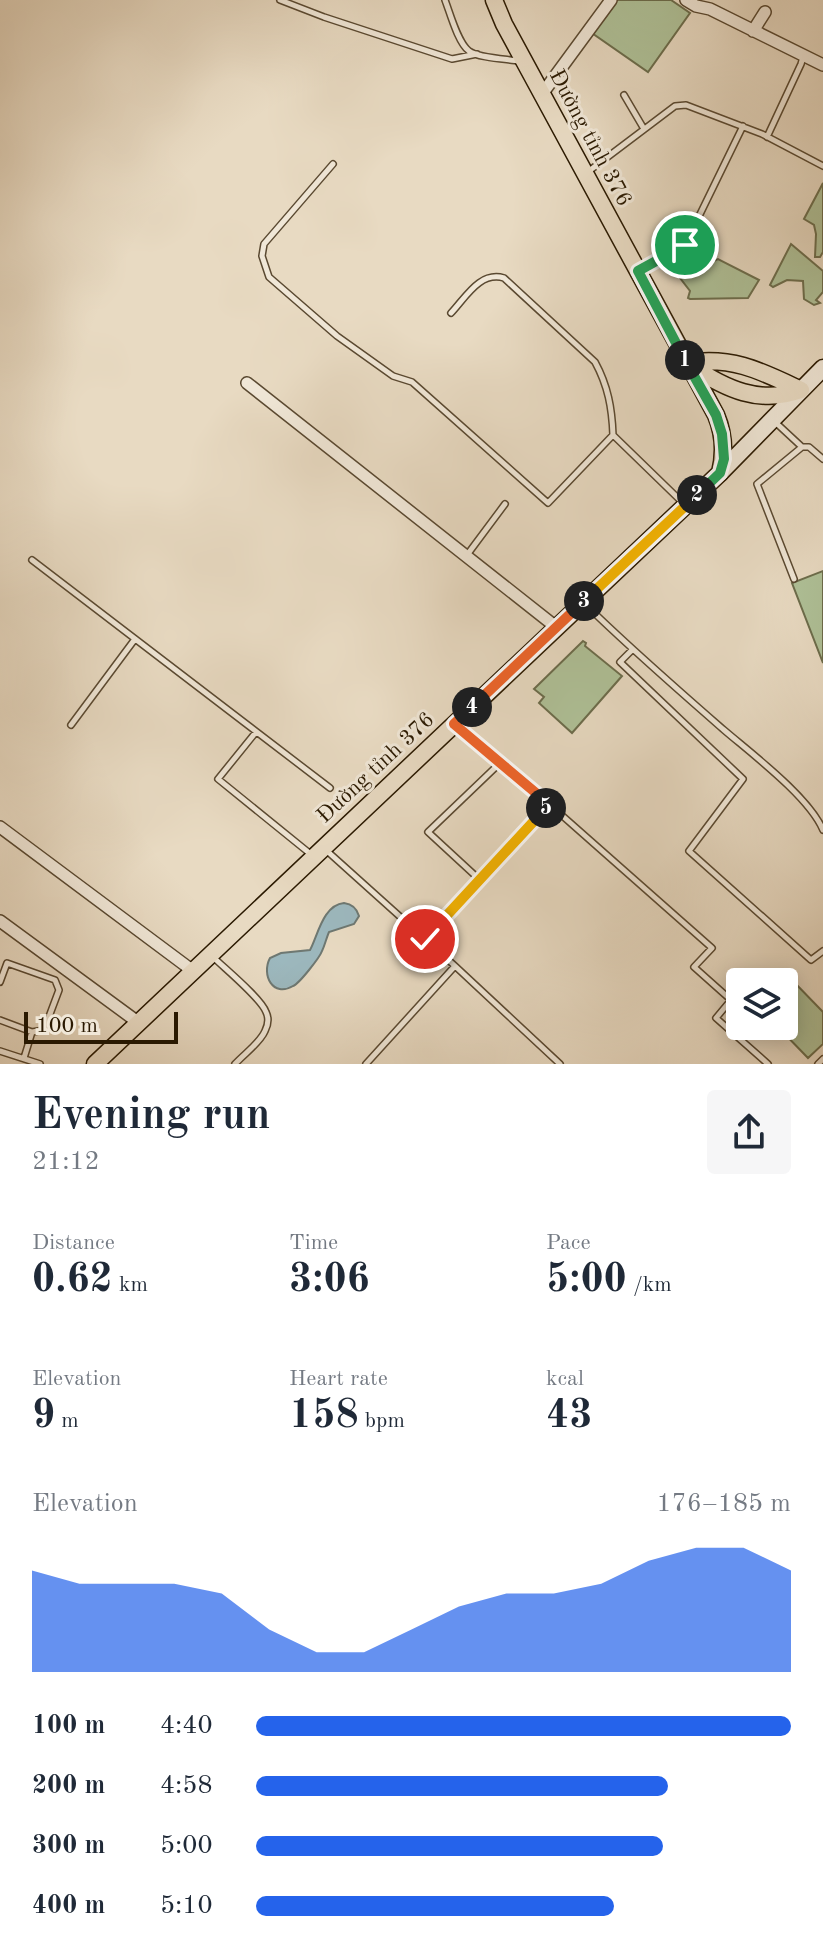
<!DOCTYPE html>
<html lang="en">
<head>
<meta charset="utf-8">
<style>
  body { margin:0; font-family:"Old Standard TT",serif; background:#f6f6f7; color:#1f2937; height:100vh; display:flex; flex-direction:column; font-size:30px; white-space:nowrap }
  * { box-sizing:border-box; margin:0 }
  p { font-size:26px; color:#747a83 }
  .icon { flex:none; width:44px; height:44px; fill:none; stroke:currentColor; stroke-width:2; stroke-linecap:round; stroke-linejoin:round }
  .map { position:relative; height:1064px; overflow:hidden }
  .details { display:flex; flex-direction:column; background:#fff; flex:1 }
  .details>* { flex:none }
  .controls { position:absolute; left:726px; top:968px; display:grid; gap:16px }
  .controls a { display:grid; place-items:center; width:72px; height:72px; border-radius:8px; background:#fff; box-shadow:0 4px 20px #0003; font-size:40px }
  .scale { position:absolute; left:24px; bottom:20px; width:154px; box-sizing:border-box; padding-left:8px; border:4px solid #2a1901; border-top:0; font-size:22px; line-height:28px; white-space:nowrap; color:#2a1901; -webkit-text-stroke:6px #f0e7d7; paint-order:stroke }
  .pin { position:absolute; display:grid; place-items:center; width:68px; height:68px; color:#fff; margin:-34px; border:4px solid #fff; border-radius:50%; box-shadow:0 2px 8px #0007 }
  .km { position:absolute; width:40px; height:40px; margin:-20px; border-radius:50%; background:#222; color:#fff; font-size:22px; line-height:40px; text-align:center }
  .round { display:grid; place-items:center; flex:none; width:84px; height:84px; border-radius:8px; background:#f6f6f7 }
  .summary { display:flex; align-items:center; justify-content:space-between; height:136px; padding:0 32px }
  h1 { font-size:44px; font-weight:800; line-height:60px }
  .stats { display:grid; grid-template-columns:repeat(3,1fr); gap:12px; height:136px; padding:8px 32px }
  .stats div { display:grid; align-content:center }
  .stats b { font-size:40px; font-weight:800 }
  .stats small { font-size:22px; font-weight:400 }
  .stats p { font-size:22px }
  .chart { height:224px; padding:16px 32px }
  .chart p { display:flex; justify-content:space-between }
  .chart svg { width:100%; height:144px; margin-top:8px; fill:#2563eb; opacity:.7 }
  ul { padding:0 32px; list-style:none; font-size:26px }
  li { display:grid; grid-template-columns:128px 96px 1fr; align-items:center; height:60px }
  li i { height:20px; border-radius:10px; background:#2563eb }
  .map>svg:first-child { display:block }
  .green { fill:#afc198; stroke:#6c6d4c; stroke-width:2 }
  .water { fill:#9cb8be; stroke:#6e7872; stroke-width:2 }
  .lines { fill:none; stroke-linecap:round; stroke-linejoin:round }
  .lane-casing { stroke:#5a4931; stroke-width:8 }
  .street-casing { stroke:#5a4931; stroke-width:14 }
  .secondary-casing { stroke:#2a1901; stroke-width:19 }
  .primary-casing { stroke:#2a1901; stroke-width:19 }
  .lane { stroke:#f0e7d7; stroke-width:5 }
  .street { stroke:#f0e7d7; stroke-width:11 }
  .secondary { stroke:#f0e7d7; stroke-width:16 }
  .primary { stroke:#e8dac2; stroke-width:16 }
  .split-1-casing { stroke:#fff; stroke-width:16 }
  .split-2-casing { stroke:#fff; stroke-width:16 }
  .split-3-casing { stroke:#fff; stroke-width:16 }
  .split-4-casing { stroke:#fff; stroke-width:16 }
  .split-5-casing { stroke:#fff; stroke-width:16 }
  .split-6-casing { stroke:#fff; stroke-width:16 }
  .split-1 { stroke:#22a559; stroke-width:10 }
  .split-2 { stroke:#22a559; stroke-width:10 }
  .split-3 { stroke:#f5b400; stroke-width:10 }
  .split-4 { stroke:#f0652b; stroke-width:10 }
  .split-5 { stroke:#f0652b; stroke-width:10 }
  .split-6 { stroke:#f5b400; stroke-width:10 }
  .labels { text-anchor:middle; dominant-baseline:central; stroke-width:6; stroke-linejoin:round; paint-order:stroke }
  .street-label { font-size:22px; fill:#2a1901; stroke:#f0e7d7 }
</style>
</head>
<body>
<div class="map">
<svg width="823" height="1064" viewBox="0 0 823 1064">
  <rect width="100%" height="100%" fill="#e8dac2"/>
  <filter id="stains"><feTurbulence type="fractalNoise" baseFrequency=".0025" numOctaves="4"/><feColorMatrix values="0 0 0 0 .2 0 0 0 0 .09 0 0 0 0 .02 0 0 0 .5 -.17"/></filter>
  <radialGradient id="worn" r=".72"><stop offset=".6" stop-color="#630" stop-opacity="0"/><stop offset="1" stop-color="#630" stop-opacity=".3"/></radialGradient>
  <path class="green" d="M611,0H671L690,13L648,72L589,31Z
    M823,183V252L820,257H815L816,234L814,225L804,219Z
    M791,244L823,271V292L816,300L820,303L814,305L804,299L803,281L787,280L773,287L770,285Z
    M686,253L712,262L718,259L759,280L748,298L690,299L688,298L690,291L670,265L680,254Z
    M823,571V663L792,583Z
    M583,641L586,643L585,646L622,676L572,733L539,703L544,697L534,689Z
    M791,979L823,1012V1044L808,1058L777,1026H784V986Z"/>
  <path class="water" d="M344,903C352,904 357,909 359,916L354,924L329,932C326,939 325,945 322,951C320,957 299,984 293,986C273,998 261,975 270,958L281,953L310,950C318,935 323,905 344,903Z"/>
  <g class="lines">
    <defs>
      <path id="lane" d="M280,0L324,17L452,59L477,54
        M445,0C450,13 458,43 469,51C478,58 507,59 519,61
        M624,95L644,129
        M767,137L801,64L803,57
        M333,164L264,244L262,256L269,277L337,336L393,376L412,382L548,503L613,435
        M589,171L675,106L686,105L762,134L823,166
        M642,269L685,245L743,126
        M451,313C466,297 480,271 504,278L595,362C608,386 612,408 613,435L683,503
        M774,421L802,447H809L823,459
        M467,555L505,504
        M32,560L330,788
        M794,579L757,484L802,447
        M587,606C631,649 677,689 724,730C752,754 809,797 823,830
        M632,650L620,662L743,779L689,851L811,960L823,951
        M71,725L135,639
        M458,728L549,804L712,948L694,967L731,1000L716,1018L768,1064
        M256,732L218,779L313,856
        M327,851L455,966L560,1064
        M480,880L428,832L500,763
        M425,939L549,804
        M212,956C224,968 261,998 266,1012C269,1018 268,1025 265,1031C260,1043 244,1054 235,1064
        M0,982L7,963L55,980L59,990L44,1030L32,1032L0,1020
        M0,1051L40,1064
        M24,1058L32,1032
        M366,1064L455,966
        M818,1064L823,1059"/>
      <path id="street" d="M686,0L696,6L710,9L823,65
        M753,31L765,12
        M542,94L611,0
        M247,383L556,627
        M0,827L193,971
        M0,921L139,1023"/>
      <path id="secondary" d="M720,473L823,368"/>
      <path id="primary" d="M687,363C733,356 761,371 801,390
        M691,366C726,389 759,405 801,390
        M95,1064L720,473C725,453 724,434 716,415L504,24L494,0"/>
    </defs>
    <use href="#lane" class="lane-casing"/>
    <use href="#street" class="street-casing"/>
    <use href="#secondary" class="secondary-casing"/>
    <use href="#primary" class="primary-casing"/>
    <use href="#lane" class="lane"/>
    <use href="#street" class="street"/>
    <use href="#secondary" class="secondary"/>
    <use href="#primary" class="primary"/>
  </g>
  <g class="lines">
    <defs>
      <path id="split-1" d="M685,245L638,271L685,360"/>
      <path id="split-2" d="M685,360L716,415L722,434L724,459L720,473L697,495"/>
      <path id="split-3" d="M584,601L697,495"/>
      <path id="split-4" d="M472,707L584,601"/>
      <path id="split-5" d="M472,707L454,724L549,804L546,808"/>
      <path id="split-6" d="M425,939L546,808"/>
    </defs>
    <use href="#split-1" class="split-1-casing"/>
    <use href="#split-2" class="split-2-casing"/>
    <use href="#split-3" class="split-3-casing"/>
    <use href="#split-4" class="split-4-casing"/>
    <use href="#split-5" class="split-5-casing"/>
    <use href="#split-6" class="split-6-casing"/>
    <use href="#split-1" class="split-1"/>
    <use href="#split-2" class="split-2"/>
    <use href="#split-3" class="split-3"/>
    <use href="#split-4" class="split-4"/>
    <use href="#split-5" class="split-5"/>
    <use href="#split-6" class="split-6"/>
  </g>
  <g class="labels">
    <g class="street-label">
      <text transform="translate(590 138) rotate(62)">Đường tỉnh 376</text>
      <text transform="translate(376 768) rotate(-43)">Đường tỉnh 376</text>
    </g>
  </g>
  <rect width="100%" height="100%" filter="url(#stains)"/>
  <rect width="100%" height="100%" fill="url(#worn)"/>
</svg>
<div class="controls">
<a><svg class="icon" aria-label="layers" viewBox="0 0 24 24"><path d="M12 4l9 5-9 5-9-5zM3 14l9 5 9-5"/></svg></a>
</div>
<div class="scale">100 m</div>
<div class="pin" style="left:685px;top:245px;background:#1e9e55"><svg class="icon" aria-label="arrive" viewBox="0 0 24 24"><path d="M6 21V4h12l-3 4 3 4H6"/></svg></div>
<div class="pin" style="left:425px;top:939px;background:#d93025"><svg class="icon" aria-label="check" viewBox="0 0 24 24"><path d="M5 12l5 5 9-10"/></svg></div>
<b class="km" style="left:685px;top:360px">1</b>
<b class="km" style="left:697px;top:495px">2</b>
<b class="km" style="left:584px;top:601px">3</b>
<b class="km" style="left:472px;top:707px">4</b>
<b class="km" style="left:546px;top:808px">5</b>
</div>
<section class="details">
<div class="summary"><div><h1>Evening run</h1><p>21:12</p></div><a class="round"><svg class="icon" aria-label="share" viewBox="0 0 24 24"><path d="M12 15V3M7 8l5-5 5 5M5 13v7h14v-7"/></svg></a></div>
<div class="stats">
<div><p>Distance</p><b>0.62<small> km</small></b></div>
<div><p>Time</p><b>3:06</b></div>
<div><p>Pace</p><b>5:00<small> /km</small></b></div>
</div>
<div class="stats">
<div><p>Elevation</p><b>9<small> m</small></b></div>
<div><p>Heart rate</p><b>158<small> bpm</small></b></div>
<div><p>kcal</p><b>43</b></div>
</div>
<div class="chart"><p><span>Elevation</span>176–185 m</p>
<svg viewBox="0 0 160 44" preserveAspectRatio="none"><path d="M0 44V13L10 17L20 17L30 17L40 20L50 31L60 38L70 38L80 31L90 24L100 20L110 20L120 17L130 10L140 6L150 6L160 13V44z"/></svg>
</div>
<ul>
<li><b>100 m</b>4:40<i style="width:100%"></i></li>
<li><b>200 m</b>4:58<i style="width:77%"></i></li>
<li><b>300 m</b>5:00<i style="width:76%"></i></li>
<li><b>400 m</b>5:10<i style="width:67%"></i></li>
</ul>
</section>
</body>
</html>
